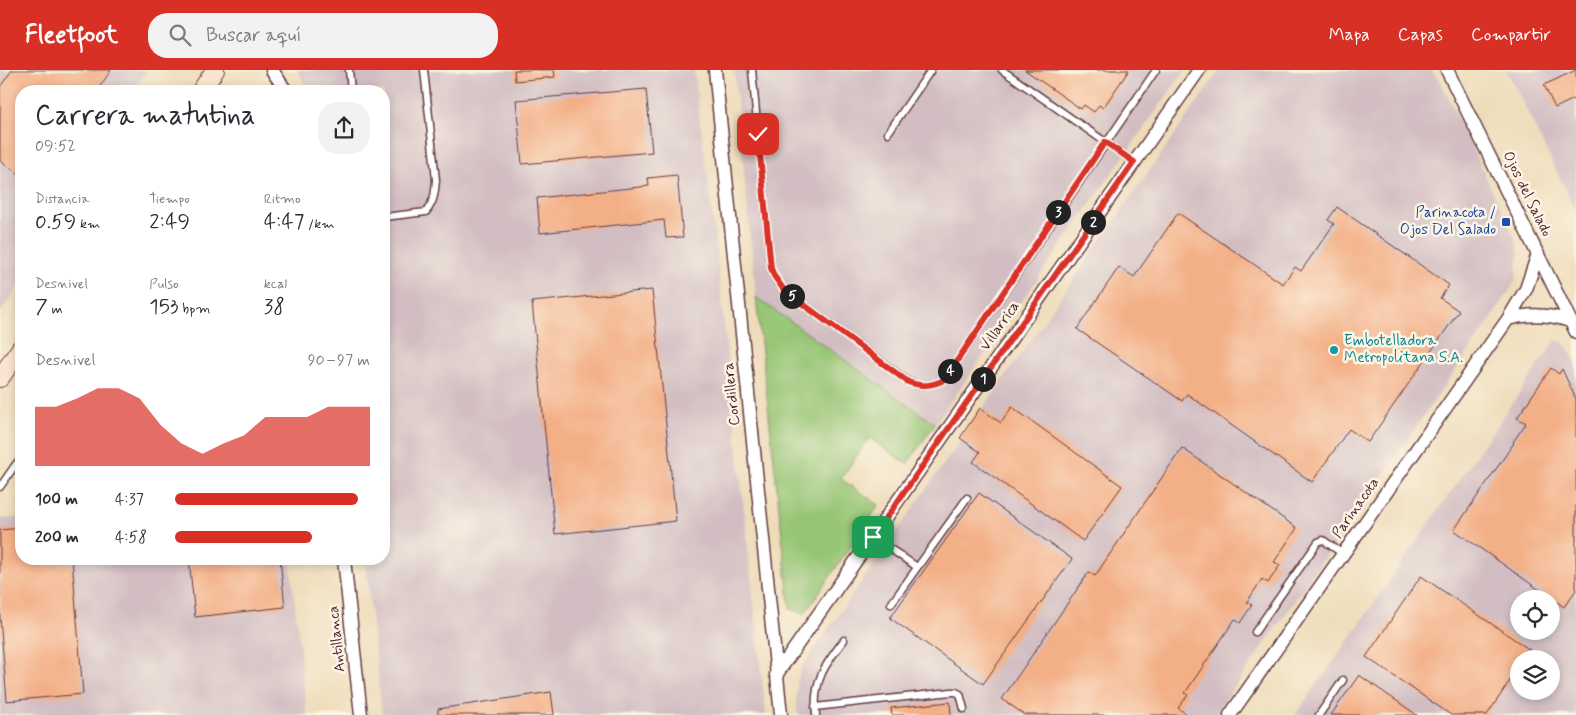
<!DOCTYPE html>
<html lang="es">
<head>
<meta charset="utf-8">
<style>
  body { margin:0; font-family:Mynerve,sans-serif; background:#f2f2f3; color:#2b2b33; height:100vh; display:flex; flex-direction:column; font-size:19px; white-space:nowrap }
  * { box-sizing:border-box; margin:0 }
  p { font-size:16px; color:#7c7c81 }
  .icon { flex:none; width:28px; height:28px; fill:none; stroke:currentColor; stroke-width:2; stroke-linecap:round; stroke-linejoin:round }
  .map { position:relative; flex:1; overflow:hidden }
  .sheet { position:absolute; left:15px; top:15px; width:375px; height:480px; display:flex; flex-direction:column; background:#fff; border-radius:20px; box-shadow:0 2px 8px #0003 }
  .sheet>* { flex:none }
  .fabs { position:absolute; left:1510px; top:520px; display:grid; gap:10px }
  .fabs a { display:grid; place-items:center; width:50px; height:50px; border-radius:50%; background:#fff; box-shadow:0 2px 8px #0003; font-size:25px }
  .pin { position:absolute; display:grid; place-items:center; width:42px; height:42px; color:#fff; margin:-21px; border-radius:10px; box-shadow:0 2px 8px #0006 }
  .km { position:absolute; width:25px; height:25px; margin:-12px; border-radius:50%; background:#222; color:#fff; font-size:14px; line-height:25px; text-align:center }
  .round { display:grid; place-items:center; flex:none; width:52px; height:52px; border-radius:20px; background:#f2f2f3 }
  .headline { display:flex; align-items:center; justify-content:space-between; height:85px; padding:0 20px }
  h1 { font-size:28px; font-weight:600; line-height:38px }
  .figures { display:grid; grid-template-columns:repeat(3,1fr); gap:8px; height:85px; padding:5px 20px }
  .figures div { display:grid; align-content:center }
  .figures b { font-size:21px; font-weight:600 }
  .figures small { font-size:14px; font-weight:400 }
  .figures p { font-size:14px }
  .chart { height:140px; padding:10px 20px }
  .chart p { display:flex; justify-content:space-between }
  .chart svg { width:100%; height:90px; margin-top:5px; fill:#d93025; opacity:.7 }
  ul { padding:0 20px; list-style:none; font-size:16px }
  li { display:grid; grid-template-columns:80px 60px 1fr; align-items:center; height:38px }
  li i { height:12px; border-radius:6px; background:#d93025 }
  header { display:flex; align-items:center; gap:30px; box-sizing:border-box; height:70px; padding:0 25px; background:#d93025; color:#fff }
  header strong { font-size:24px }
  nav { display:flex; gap:28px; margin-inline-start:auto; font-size:18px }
  .search { width:350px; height:45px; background:#f2f2f3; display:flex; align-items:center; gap:12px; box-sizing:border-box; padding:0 18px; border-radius:20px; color:#7c7c81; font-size:19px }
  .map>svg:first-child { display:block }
  .industrial { fill:#d2bec2; fill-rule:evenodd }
  .green { fill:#96c574; stroke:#707250 }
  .building { fill:#f3af86 }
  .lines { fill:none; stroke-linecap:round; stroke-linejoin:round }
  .lane-casing { stroke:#633b40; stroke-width:9 }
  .street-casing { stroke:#633b40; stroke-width:15 }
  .secondary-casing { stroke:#633b40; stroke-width:20 }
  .lane { stroke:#fff; stroke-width:6 }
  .street { stroke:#fff; stroke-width:12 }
  .secondary { stroke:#fce5d0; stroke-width:18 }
  .route-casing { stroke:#fff; stroke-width:10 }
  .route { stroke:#d93025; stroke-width:6 }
  .transit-dot { fill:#1a4fb4; stroke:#fcf5e5; stroke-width:2 }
  .culture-dot { fill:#0f9aa8; stroke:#fcf5e5; stroke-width:2 }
  .labels { text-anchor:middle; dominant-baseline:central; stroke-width:5; stroke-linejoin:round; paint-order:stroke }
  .street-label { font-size:15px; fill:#4a1f2b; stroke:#fcf5e5 }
  .transit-label { font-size:15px; fill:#164399; stroke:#fcf5e5; text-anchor:end }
  .culture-label { font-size:15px; fill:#0d838f; stroke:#fcf5e5; text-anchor:start }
</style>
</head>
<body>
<header>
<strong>Fleetfoot</strong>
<div class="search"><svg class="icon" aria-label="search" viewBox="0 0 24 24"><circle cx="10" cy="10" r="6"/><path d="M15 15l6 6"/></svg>Buscar aquí</div>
<nav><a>Mapa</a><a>Capas</a><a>Compartir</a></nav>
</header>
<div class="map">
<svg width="1576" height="645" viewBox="0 0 1576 645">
  <rect width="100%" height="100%" fill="#fcf5e5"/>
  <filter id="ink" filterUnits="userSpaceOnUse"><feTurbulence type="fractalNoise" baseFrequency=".02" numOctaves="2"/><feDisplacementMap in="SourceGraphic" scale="10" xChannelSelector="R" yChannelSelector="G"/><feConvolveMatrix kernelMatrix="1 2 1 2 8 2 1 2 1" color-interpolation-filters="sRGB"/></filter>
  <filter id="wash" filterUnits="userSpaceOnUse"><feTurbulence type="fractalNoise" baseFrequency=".0096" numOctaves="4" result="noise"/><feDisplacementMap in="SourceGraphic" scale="20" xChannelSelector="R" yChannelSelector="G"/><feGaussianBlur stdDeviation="1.12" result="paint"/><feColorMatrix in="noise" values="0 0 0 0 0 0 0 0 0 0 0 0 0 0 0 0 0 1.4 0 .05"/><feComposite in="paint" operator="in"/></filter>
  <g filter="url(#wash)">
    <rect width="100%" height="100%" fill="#eedcb9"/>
    <path class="industrial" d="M0,0H147L133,21H21V213L0,243Z
      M298,0H694L716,178L766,645H382L365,489H384V21H308Z
      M734,0H1185L935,354L756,227Z
      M1220,0H1431L1441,12L1515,169L1519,183L1516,210L1494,245L1215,645H798L796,630L797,612L801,598Z
      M1506,0H1576V141L1515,17Z
      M1556,270L1563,272L1569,280L1576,293V645H1295L1341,581ZM1519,529H1551V561H1519ZM1519,589H1551V621H1519Z
      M21,447V489H290L307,645H0V449Z"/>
    <path class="green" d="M756,227L935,354L907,394L869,368L841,409L879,435L805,543L790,539Z"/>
    <g id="blocks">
      <path class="building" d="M12,0H111L97,21H21V105L0,91V17Z
        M514,0H554L555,7L515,11Z
        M1025,0H1129L1103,38L1099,35L1094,42L1084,35L1081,39Z
        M1576,0V28L1555,38L1544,15Z
        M646,19L652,82L522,94L516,30Z
        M677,105L683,167L666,168L664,150L540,163L537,128L649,116L648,108Z
        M1337,137L1449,215L1440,228L1459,241L1368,372L1349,359L1312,412L1187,324L1182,331L1077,259L1119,197L1134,207L1178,143L1283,214L1295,197L1301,201L1334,154L1328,150Z
        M652,220L676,451L555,464L532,232Z
        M1551,298L1559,304L1562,299L1576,329V520L1564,537L1454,460L1514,373L1513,372L1526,353L1517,348Z
        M1012,337L1122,416L1083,471L973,392L980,382L960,368L980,338L1001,353Z
        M1182,378L1297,458L1274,492L1280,495L1268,513L1262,509L1247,532L1252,535L1240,553L1235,549L1185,623L1188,625L1178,638L1188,645H1025L1002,629L1089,502L1095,506Z
        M979,423L1072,489L983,614L890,548Z
        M21,458V489H72L83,624L7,631L0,548V460Z
        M189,489H280L285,537L195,547Z
        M1421,506L1530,580L1525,589H1519V597L1487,645H1451L1366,587Z
        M1359,605L1417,645H1331Z
        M551,622L554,645H438V639Z
        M950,632L951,645H892L891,638Z"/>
    </g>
  </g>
  <g filter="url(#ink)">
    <use href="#blocks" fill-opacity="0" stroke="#633b40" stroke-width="1"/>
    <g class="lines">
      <defs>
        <path id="lane" d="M349,0L351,21
          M752,0L771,199L774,207L784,220L909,312C921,317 931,316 944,310L1156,0
          M1002,0L1134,92
          M888,63L931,0
          M384,147L426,142C434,132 435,123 436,110L424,0
          M0,417L16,394L21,390
          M873,467L917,497
          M891,534L967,428
          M1255,562L1318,472L1323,470L1343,484
          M815,637L951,622H956L960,624L964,639
          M816,645C813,611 824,596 844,570
          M1319,645L1343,610"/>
        <path id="street" d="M272,0L286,21
          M715,0L781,645
          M1447,0L1576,262
          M1508,249C1530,243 1549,244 1570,251
          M344,489L361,645
          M776,605L1199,0
          M1230,645L1508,249L1526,219L1538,184"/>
        <path id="secondary" d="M201,21L215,0
          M0,308L21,278"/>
      </defs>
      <use href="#lane" class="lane-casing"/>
      <use href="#street" class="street-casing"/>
      <use href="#secondary" class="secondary-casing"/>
      <use href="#lane" class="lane"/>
      <use href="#street" class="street"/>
      <use href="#secondary" class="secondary"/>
    </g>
  </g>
  <g class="lines" filter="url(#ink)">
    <defs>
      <path id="route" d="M758,64L771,198L774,206L784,220L908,312C922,317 931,316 944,310L1105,72L1134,92L873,467"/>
    </defs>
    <use href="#route" class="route-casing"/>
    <use href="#route" class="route"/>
  </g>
  <rect class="transit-dot" x="1501" y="147" width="10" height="10" rx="2.5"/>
  <circle class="culture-dot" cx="1334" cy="280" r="5"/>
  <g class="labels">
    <g class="street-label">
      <text transform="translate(1527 124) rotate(64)">Ojos del Salado</text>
      <text transform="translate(1000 256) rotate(-55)">Villarrica</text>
      <text transform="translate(732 324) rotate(-96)">Cordillera</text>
      <text transform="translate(1356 438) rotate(-55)">Parinacota</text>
      <text transform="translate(337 569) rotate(-96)">Antillanca</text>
    </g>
    <g class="transit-label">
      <text x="1496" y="143">Parinacota /<tspan x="1496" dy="17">Ojos Del Salado</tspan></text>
    </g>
    <g class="culture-label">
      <text x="1344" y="271">Embotelladora<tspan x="1344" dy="17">Metropolitana S.A.</tspan></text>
    </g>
  </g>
</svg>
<div class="fabs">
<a><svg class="icon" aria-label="locate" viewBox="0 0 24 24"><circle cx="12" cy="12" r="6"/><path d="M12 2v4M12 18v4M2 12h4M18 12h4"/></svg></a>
<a><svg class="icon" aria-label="layers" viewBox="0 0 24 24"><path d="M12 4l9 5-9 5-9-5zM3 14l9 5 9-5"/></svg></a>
</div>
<div class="pin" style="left:873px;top:467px;background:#1e9e55"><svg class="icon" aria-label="arrive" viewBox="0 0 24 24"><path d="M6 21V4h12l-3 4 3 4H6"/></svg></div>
<div class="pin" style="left:758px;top:64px;background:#d93025"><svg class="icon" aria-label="check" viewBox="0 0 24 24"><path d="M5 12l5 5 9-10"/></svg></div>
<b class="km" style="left:983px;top:309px">1</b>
<b class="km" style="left:1093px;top:152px">2</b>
<b class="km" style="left:1058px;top:142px">3</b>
<b class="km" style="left:950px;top:301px">4</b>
<b class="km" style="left:792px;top:226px">5</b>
<section class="sheet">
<div class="headline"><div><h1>Carrera matutina</h1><p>09:52</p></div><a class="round"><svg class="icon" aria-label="share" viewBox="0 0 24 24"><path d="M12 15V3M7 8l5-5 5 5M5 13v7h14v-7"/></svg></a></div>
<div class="figures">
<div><p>Distancia</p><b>0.59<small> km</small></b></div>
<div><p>Tiempo</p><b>2:49</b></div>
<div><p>Ritmo</p><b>4:47<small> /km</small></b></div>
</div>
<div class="figures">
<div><p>Desnivel</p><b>7<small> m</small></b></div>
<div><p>Pulso</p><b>153<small> bpm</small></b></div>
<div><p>kcal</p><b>38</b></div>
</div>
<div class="chart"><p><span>Desnivel</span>90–97 m</p>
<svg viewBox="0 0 160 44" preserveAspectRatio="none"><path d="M0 44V15L10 15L20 11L30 6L40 6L50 11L60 24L70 33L80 38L90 33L100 29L110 20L120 20L130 20L140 15L150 15L160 15V44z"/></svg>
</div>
<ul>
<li><b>100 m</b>4:37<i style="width:94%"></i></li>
<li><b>200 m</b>4:58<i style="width:70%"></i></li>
</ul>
</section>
</div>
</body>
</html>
